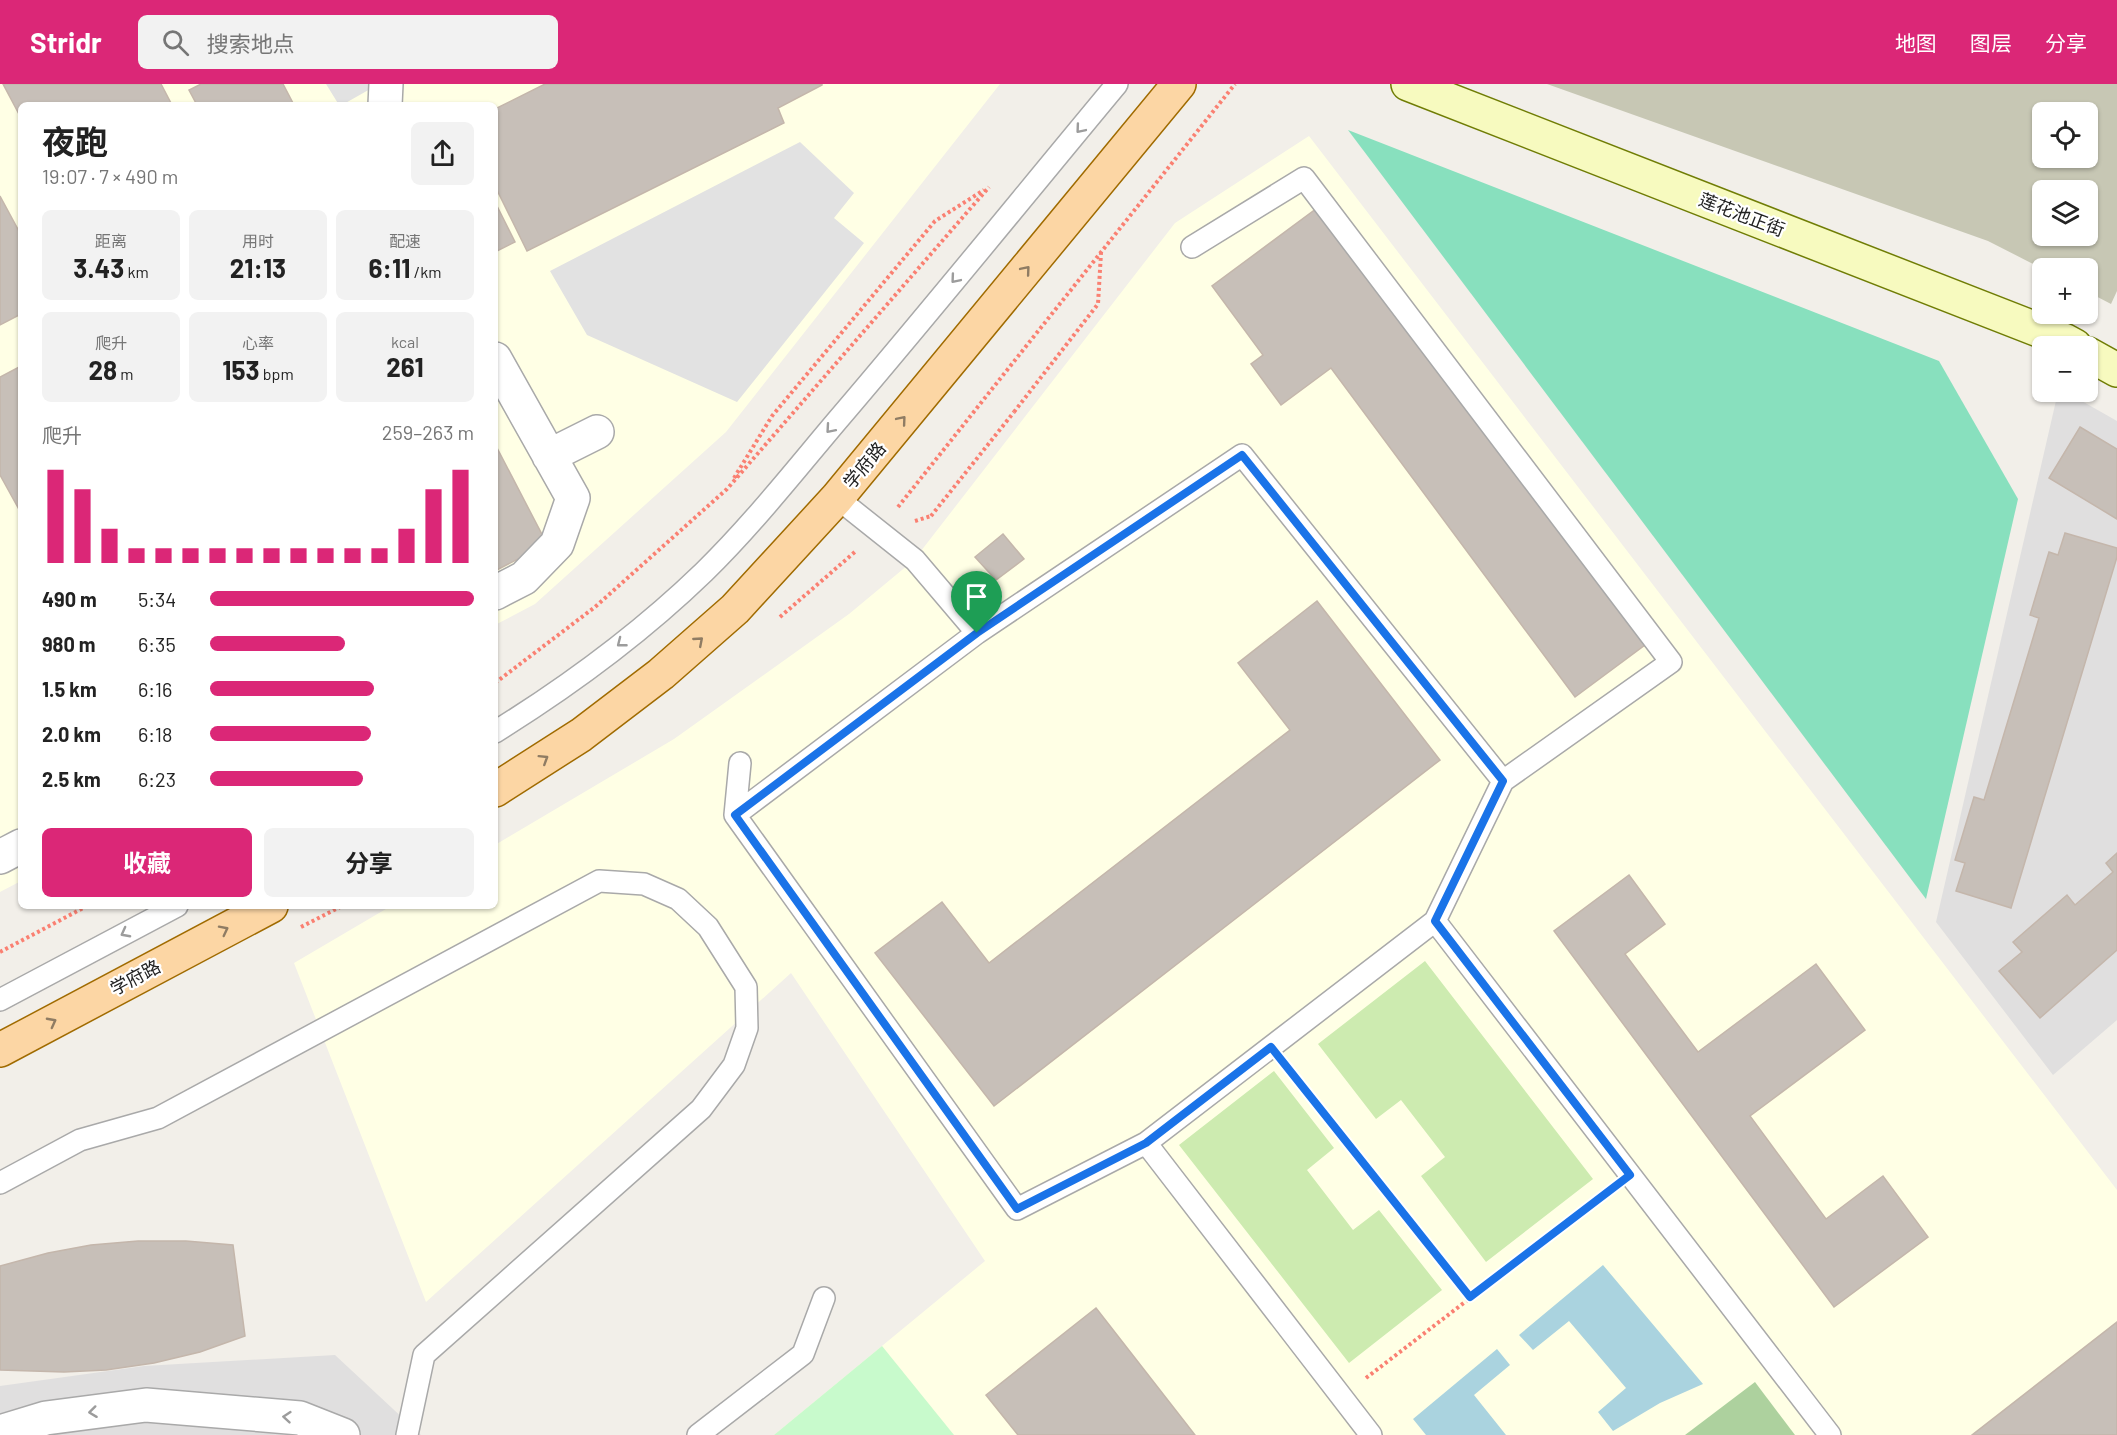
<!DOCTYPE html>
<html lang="zh">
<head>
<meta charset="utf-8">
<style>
  body { margin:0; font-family:Barlow,"Noto Sans SC",sans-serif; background:#f2f2f2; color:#222; height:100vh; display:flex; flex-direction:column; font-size:22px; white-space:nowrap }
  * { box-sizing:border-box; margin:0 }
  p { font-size:20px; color:#767676 }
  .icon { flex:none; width:33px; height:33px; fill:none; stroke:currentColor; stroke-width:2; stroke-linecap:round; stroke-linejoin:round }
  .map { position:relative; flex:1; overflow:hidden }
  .panel { position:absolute; left:18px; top:18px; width:480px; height:807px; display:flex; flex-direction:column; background:#fff; border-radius:9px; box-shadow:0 2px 4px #0004 }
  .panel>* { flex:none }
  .buttons { position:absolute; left:2032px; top:18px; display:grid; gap:12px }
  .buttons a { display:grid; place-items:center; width:66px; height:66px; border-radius:9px; background:#fff; box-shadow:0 2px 4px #0004; font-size:30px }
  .pin { position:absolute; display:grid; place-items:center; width:51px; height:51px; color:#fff; margin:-62px -26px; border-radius:50% 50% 50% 0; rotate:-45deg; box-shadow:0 0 6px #0007 }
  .pin .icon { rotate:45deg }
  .round { display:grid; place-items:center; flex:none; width:63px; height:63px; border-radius:9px; background:#f2f2f2 }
  .headline { display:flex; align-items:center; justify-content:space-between; height:102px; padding:0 24px }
  h1 { font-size:33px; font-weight:700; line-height:45px }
  .metrics { display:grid; grid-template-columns:repeat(3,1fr); gap:9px; height:102px; padding:6px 24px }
  .metrics div { display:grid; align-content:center; border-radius:9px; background:#f2f2f2; text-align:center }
  .metrics b { font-size:26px; font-weight:700 }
  .metrics small { font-size:16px; font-weight:400 }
  .metrics p { font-size:16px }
  .chart { height:168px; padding:12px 24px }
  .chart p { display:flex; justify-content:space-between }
  .chart svg { width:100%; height:108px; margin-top:6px; stroke:#db2777; stroke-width:6 }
  .action { display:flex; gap:12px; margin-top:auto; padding:12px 24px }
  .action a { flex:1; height:69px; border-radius:9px; background:#db2777; color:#fff; font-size:24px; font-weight:700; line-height:69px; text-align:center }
  .action a+a { background:#f2f2f2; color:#222 }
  ul { padding:0 24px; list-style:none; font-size:20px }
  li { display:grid; grid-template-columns:96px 72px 1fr; align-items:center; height:45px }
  li i { height:15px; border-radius:8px; background:#db2777 }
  header { display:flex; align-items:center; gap:36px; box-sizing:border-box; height:84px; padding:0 30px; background:#db2777; color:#fff }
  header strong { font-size:28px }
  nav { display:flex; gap:33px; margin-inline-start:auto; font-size:21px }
  .search { width:420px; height:54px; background:#f2f2f2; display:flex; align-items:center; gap:15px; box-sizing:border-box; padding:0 21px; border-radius:9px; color:#767676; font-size:22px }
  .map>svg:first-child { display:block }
  .residential { fill:#e0dfdf }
  .education { fill:#ffffe5 }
  .construction { fill:#c7c7b4; fill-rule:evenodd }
  .grass { fill:#cdebb0 }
  .forest { fill:#add19e }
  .park { fill:#c8facc }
  .pitch { fill:#88e0be }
  .parking { fill:#e2e2e2 }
  .water { fill:#aad3df }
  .building { fill:#c7bfb8; stroke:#c4b6ab; stroke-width:1.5 }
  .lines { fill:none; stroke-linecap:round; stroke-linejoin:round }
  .service-casing { stroke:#a9a9a9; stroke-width:24 }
  .minor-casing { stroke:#a9a9a9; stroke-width:36 }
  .secondary-casing { stroke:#707d05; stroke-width:36 }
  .primary-casing { stroke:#a06b00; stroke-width:36 }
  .path { stroke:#fa8072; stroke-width:4; stroke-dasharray:3 3; stroke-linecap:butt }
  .service { stroke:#fff; stroke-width:21 }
  .minor { stroke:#fff; stroke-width:33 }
  .secondary { stroke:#f7fabf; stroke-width:33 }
  .primary { stroke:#fcd6a4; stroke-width:33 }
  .path-bridge { stroke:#fa8072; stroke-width:4; stroke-dasharray:3 3; stroke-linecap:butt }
  .oneway { stroke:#9c9c9c }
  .oneway2 { stroke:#8f7c63 }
  .route-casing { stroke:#fff; stroke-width:12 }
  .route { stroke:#1a73e8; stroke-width:8 }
  .labels { text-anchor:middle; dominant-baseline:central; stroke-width:4.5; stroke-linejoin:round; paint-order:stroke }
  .street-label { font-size:18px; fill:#222; stroke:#fff }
</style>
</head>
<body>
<header>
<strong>Stridr</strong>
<div class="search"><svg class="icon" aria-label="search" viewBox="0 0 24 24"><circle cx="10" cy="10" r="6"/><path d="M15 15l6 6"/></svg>搜索地点</div>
<nav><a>地图</a><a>图层</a><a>分享</a></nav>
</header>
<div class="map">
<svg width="2117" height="1351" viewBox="0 0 2117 1351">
  <rect width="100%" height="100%" fill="#f2efe9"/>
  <path class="residential" d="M2058,308H2066L2117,337V936L2053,991L1936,838Z
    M335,1271L421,1351H0V1302L144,1282Z"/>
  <path class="education" d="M0,0H1000L726,348L535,520L495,541V21H21V797L0,808Z
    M1309,52L2117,1106V1351H774L985,1177L791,889L426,1218L294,879L391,822H495V761L674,655L849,530L914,476L1175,139Z"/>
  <path class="construction" d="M1547,0H2117V207L2111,220L2088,208V184L2043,185L1988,157ZM2043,28H2088V74H2043ZM2043,106H2088V152H2043Z"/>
  <path class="grass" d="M1425,877L1593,1095L1486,1178L1421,1092L1445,1073L1401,1016L1376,1035L1318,960Z
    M1274,987L1334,1064L1307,1086L1353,1146L1379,1126L1442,1206L1349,1279L1179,1061Z"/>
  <path class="forest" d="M1755,1298L1795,1351H1685Z"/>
  <path class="park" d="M882,1262L954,1351H774Z"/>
  <path class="pitch" d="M1348,46L1939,277L2018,415L1926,815Z"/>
  <path class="parking" d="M326,0H379L342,21H339Z
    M800,58L854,109L834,134L864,159L737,318L587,251L550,187Z"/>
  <path class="water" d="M1603,1181L1703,1300L1660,1319L1613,1347L1598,1328L1626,1304L1569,1237L1533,1266L1519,1251Z
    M1497,1265L1510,1281L1474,1311L1506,1351H1426L1413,1335Z"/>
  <path class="building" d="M3,0H161L172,21H21V34Z
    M201,0H283L294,21H197L189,6Z
    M545,0H822V1L778,24L784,39L527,167L495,102V25Z
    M0,112L21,151V230L0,241Z
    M1332,113L1657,552L1575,613L1331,284L1281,321L1251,280L1263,271L1212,202Z
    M495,118L515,158L495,168Z
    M21,282V429L0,391V293Z
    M2080,343L2117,365V435L2049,394Z
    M495,360L547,460L495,487Z
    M2065,449L2117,464V473L2011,824L1956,807L1965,779L1955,776L1974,713L1984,716L2039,534L2030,531L2049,468L2058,471Z
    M1003,450L1024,475L996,496L975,473Z
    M1317,517L1440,676L994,1022L875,869L942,818L989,879L1290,646L1238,579Z
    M2117,769V866L2040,934L1999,887L2022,868L2013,858L2067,811L2075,821L2113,788L2106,779Z
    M1629,791L1665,840L1625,870L1698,968L1816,880L1865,946L1750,1032L1826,1135L1883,1092L1928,1153L1834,1223L1554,847Z
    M138,1157H186L233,1161L245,1252L200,1268L154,1279L106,1286L64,1288L0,1286V1182L48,1169L91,1161Z
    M1096,1224L1195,1351H1018L986,1311Z
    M2117,1238V1351H1972Z"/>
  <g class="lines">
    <defs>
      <path id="service" d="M1192,163L1304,94L1671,578L1503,697
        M837,414L915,476L977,549L1242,371L1503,697L1435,837
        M977,549L735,731L1017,1125L1146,1059L1435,837L1830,1351
        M495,648C569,602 641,549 704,488C751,442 793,389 836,338C931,227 1023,113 1117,0
        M735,731L740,679
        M0,916L177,822
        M1146,1059L1371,1351
        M0,1099L80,1056L158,1034L599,797L644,800L678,815L708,843L746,903L747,944L734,981L701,1025L424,1271L407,1351
        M698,1351L803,1270L824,1214"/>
      <path id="minor" d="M385,21L386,0
        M495,275L573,414L557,460L524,494L495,509
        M549,372L597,348
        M0,773L21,762
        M0,1348L46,1334L146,1321L300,1334L343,1351"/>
      <path id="secondary" d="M1408,0L2064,256L2075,262
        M2088,270L2117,286"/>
      <path id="primary" d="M495,706L581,651L661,590L735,525L837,414L1179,0
        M0,966L271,822"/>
    </defs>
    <use href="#service" class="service-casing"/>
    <use href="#minor" class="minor-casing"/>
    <use href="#secondary" class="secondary-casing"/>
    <use href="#primary" class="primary-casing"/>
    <path class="path" d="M1014,328L1098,220L1101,169
      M734,394L772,332L935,137L984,106
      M898,423L1235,0
      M915,437L931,432
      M780,533L856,467
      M495,599L595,523L727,405L989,103
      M301,843L342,822
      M0,868L87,822
      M1290,987L1470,1213
      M1366,1294L1607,1109"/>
    <use href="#service" class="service"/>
    <use href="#minor" class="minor"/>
    <use href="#secondary" class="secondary"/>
    <use href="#primary" class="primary"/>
    <path class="path-bridge" d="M931,432L1014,328"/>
  </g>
  <defs><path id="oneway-chevron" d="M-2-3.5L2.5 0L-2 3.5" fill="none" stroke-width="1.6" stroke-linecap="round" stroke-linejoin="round" transform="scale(1.5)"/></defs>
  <g class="oneway">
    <use href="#oneway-chevron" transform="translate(1080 45) rotate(130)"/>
    <use href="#oneway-chevron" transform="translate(955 195) rotate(130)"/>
    <use href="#oneway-chevron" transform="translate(830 345) rotate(131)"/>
    <use href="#oneway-chevron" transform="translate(621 559) rotate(142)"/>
    <use href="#oneway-chevron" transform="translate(125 849) rotate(152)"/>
    <use href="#oneway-chevron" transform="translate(93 1328) rotate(173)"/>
    <use href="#oneway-chevron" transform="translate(287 1333) rotate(-175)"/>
  </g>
  <g class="oneway2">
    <use href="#oneway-chevron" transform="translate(1026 186) rotate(-50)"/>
    <use href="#oneway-chevron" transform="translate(902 336) rotate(-50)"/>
    <use href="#oneway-chevron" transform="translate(699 557) rotate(-41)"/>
    <use href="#oneway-chevron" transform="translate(544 675) rotate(-32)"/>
    <use href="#oneway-chevron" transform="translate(224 846) rotate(-27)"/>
    <use href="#oneway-chevron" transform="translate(52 938) rotate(-28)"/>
  </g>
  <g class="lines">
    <defs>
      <path id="route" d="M1242,371L1503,697L1435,837L1630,1091L1470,1213L1271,963L1146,1059L1017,1125L735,731L977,549Z"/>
    </defs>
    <use href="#route" class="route-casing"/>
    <use href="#route" class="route"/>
  </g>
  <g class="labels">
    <g class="street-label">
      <text transform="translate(1742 130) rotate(21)">莲花池正街</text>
      <text transform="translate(864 381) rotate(-50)">学府路</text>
      <text transform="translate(135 893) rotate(-28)">学府路</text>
    </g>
  </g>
</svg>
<div class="buttons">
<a><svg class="icon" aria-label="locate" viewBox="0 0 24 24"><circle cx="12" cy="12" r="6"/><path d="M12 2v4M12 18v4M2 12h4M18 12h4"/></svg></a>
<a><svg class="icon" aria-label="layers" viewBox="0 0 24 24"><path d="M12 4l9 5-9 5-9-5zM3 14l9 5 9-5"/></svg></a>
<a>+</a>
<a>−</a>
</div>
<div class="pin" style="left:977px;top:549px;background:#1e9e55"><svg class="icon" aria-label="arrive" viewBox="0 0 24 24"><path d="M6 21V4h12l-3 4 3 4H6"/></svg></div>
<section class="panel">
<div class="headline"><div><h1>夜跑</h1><p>19:07 · 7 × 490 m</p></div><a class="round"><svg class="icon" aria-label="share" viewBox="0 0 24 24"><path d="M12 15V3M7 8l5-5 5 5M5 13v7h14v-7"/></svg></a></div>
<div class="metrics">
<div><p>距离</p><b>3.43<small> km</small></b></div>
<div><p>用时</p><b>21:13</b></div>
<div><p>配速</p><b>6:11<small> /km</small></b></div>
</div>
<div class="metrics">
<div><p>爬升</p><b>28<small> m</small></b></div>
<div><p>心率</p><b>153<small> bpm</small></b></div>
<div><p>kcal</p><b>261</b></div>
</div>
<div class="chart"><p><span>爬升</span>259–263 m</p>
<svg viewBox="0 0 160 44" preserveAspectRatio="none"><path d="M5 44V6M15 44V14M25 44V30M35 44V38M45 44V38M55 44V38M65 44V38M75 44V38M85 44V38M95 44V38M105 44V38M115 44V38M125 44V38M135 44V30M145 44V14M155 44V6"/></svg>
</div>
<ul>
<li><b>490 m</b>5:34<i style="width:100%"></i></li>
<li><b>980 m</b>6:35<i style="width:51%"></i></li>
<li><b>1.5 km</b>6:16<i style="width:62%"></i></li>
<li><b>2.0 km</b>6:18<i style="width:61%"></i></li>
<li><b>2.5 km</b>6:23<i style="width:58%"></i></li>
</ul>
<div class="action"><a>收藏</a><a>分享</a></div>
</section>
</div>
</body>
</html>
